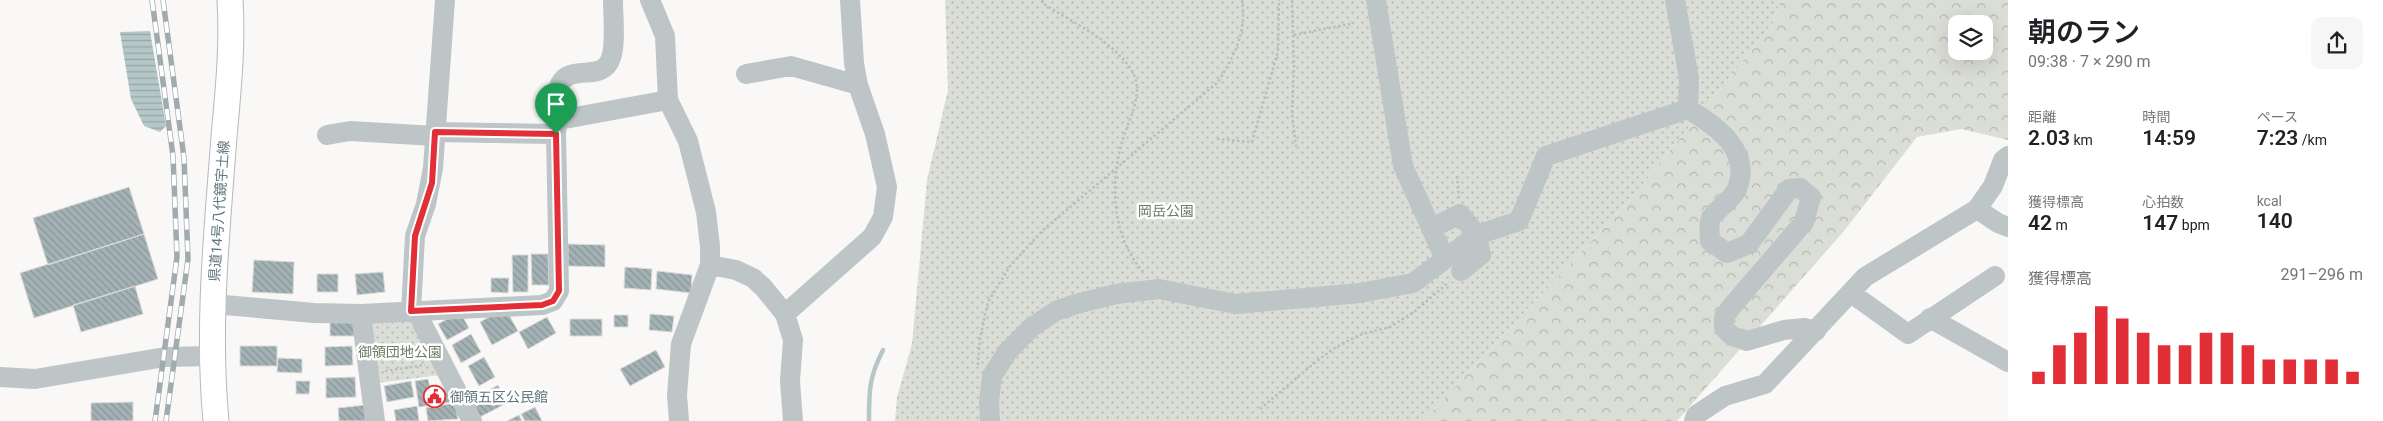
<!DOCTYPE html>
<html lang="ja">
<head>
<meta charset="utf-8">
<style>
  body { margin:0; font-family:Roboto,"Noto Sans JP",sans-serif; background:#f6f6f6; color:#202124; height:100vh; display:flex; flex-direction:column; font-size:19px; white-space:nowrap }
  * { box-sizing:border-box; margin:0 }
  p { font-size:16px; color:#757577 }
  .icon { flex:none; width:28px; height:28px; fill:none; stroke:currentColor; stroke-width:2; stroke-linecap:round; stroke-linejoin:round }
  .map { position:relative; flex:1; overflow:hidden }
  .details { display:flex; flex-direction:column; background:#fff; width:375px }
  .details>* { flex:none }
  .tools { position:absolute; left:1948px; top:15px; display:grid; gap:10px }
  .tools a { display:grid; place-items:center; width:45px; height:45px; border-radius:10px; background:#fff; box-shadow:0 5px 20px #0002; font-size:25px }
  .pin { position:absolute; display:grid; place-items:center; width:42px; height:42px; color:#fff; margin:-51px -21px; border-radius:50% 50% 50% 0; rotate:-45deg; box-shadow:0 0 5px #0007 }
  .pin .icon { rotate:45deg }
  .round { display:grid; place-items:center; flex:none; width:52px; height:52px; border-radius:10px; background:#f6f6f6 }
  .overview { display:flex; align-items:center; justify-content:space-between; height:85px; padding:0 20px }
  h1 { font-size:28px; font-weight:600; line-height:38px }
  .metrics { display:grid; grid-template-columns:repeat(3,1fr); gap:8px; height:85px; padding:5px 20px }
  .metrics div { display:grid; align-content:center }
  .metrics b { font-size:21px; font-weight:600 }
  .metrics small { font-size:14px; font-weight:400 }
  .metrics p { font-size:14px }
  .chart { height:140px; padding:10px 20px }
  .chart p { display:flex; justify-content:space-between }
  .chart svg { width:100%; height:90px; margin-top:5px; stroke:#e22e36; stroke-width:6 }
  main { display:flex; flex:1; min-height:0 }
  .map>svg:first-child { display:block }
  .grass { fill:url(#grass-dots) }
  .forest { fill:url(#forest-crowns); fill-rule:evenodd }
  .water { fill:url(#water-rules) }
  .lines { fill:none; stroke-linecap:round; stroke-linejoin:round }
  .stream { stroke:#b5c7c7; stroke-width:4.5 }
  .building { fill:url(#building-back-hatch); stroke:#dbdad9 }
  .major-casing { stroke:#b1babc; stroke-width:27 }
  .path { stroke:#b8bebf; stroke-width:2.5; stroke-dasharray:2.5 2.5; stroke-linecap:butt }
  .minor { stroke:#bdc5c7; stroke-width:20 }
  .major { stroke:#fff; stroke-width:25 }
  .rail-casing { stroke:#9fabae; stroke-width:5.5 }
  .rail { stroke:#fff; stroke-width:4; stroke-dasharray:11; stroke-linecap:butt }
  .route-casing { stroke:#fff; stroke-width:10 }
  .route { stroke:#e22e36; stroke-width:6 }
  .labels { text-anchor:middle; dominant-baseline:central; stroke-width:5; stroke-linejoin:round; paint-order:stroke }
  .street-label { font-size:14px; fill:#5f777c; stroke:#fff }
  .park-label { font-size:14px; fill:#6d7a63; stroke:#fff }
  .poi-label { font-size:14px; fill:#5f777c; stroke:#fff; text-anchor:start }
</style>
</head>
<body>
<main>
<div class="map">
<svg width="2008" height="421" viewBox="0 0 2008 421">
  <defs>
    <pattern id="grass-dots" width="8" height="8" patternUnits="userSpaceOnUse" patternTransform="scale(1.25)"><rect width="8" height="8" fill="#dbded6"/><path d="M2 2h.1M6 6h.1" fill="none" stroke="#b5b9b3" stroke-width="1.8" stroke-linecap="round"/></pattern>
    <pattern id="forest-crowns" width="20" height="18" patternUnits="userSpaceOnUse" patternTransform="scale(1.25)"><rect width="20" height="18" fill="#dbded6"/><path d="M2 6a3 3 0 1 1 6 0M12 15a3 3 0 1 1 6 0" fill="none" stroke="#b5b9b3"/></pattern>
    <pattern id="water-rules" width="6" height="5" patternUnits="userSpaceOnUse" patternTransform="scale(1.25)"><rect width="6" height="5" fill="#b5c7c7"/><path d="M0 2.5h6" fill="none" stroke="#96a6a7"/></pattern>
    <pattern id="building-back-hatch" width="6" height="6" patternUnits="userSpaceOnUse" patternTransform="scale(1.25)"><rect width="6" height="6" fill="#a4b2b5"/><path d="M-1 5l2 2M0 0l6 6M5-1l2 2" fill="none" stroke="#899698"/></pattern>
  </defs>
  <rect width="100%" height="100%" fill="#f9f8f7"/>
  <path class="grass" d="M945,0H1781L1772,25L1629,201L1423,421H895L897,397L912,344L927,180L948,90Z
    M414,317L441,375L377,383L367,319Z"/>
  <path class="forest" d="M1781,0H2008V140L1961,129L1917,137L1844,231L1677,421H1423L1629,201L1772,25ZM1956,24H1984V51H1956Z"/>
  <path class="water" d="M150,31L166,126L160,132L144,126L131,99L120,32Z"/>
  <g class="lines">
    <path class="stream" d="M869,421C869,391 869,377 883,350"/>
  </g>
  <path class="building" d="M129,187L144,234L48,265L33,218Z
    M144,234L158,279L34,318L20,273Z
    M568,244L605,245V267L568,266Z
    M531,254H548L549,285H532Z
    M512,255H528V292H513Z
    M254,260L294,262L293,294L252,292Z
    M625,267L652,269L651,290L624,288Z
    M657,271L692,275L691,293L656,289Z
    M383,272L385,292L357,295L355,274Z
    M317,274H338V292H317Z
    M491,278H509L508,293L491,292Z
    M135,286L143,314L81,332L73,305Z
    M505,308L518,331L492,345L480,322Z
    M460,312L469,328L447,340L438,324Z
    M650,314L674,316L672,332L649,330Z
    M614,315H628V327H614Z
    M330,316H355V336H330Z
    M547,317L556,333L528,349L519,332Z
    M570,319H602V336H570Z
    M471,334L481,352L461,363L452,345Z
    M240,346H277V366H240Z
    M352,346L353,365L325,366V347Z
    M656,350L665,367L630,386L620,369Z
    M484,357L495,377L479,386L468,366Z
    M278,358L302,359V373L277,372Z
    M355,377L356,397L326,398V378Z
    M428,379L431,392L449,388L451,402L419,407L415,381Z
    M296,381H310L309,394H296Z
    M411,381L414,397L387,402L384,386Z
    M498,385L507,403L480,417L471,400Z
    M133,402V421H91V403Z
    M455,403L458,419L428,421L426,408Z
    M365,405L367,421H339L338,408Z
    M417,406L419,421H396L394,410Z
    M535,407L542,421H525L521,414Z
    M519,415L522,421H507Z"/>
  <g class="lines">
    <defs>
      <path id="major" d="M216,421C207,326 217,231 224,137C228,92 233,45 230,0"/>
    </defs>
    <use href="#major" class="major-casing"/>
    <path class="path" d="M1042,0L1044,4C1072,22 1117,43 1133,73C1145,95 1126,124 1121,146C1109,189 1114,241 1145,274
      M1292,0L1294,65L1292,114L1296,146
      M1294,35L1354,23
      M1217,139L1252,142L1278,51L1279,0
      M1457,176L1459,198
      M978,365L980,338L988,302L1010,266L1042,231L1218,82C1234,56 1247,32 1242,0
      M385,371L425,365
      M1260,409L1312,365L1333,349L1359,335L1390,327L1414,312L1449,282"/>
    <path class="minor" d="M650,0L665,36L668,100L688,141L706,212L710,246V265L681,344L677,395L679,421
      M1376,0L1403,166L1445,259
      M746,74L791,66L858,85
      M1688,109C1717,126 1752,151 1737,189C1732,200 1718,208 1711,218C1708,224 1710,235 1710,241L1727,253L1749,244L1789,189L1800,188L1811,197L1804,222L1732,306L1724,317V328L1732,336L1747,341L1784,330L1804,328L1816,331
      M559,120L668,100
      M435,132L556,134
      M327,135L350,131L435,136
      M1977,209L1998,223L2008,227
      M1432,228L1460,214L1477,235L1481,255L1461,271
      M710,265L736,270L753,278L763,287L785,314L793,340L790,381L793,421
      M1851,293L1908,334L1995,276
      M213,304L314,313L361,314L542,305L553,301L559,291L556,134C556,129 558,124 559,119C560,108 555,94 560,84C571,63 603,83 611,58C616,44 613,16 613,0
      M411,311L415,236L426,204L433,168L445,0
      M419,311L423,325L472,421
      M361,314L375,421
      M785,314L872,237L883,217L887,187L875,134L858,85L854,63L850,0
      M1930,318L2008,362
      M0,377L35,379L165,357L211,356
      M990,421L989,402L992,376L1008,351L1032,327L1056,311L1076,304L1116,294L1159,289L1235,304L1360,293L1413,283L1477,235L1519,221L1546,156L1688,109L1689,78L1675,0
      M1694,421L1696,415L1725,396L1765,384L1865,277L1977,209L1993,186L2003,160L2008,156"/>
    <use href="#major" class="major"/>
    <defs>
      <path id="rail" d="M152,0L173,156L177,257L155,421
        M163,0L184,158L188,259L166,421"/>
    </defs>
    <use href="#rail" class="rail-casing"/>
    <use href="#rail" class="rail"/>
  </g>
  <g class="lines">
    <defs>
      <path id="route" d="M435,132L556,134L559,291L553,301L542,305L411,311L415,236L432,183Z"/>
    </defs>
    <use href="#route" class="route-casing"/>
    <use href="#route" class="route"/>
  </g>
  <defs>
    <symbol id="civic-ring" viewBox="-11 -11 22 22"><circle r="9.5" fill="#fff" stroke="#e22e36" stroke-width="1.5"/><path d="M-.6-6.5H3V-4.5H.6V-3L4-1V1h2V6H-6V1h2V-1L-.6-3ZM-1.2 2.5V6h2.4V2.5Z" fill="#e22e36"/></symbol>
  </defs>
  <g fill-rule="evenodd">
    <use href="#civic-ring" x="422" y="384" width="25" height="25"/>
  </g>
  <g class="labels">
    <g class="street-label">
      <text transform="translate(219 211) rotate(-86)">県道14号八代鏡宇土線</text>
    </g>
    <g class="park-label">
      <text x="1166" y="211">岡岳公園</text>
      <text x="400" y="352">御領団地公園</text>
    </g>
    <g class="poi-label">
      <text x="450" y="397">御領五区公民館</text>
    </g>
  </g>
</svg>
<div class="tools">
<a><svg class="icon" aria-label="layers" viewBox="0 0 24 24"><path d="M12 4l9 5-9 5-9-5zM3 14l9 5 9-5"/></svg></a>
</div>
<div class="pin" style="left:556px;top:134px;background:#1e9e55"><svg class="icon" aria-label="arrive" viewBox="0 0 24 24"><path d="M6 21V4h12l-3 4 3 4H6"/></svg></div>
</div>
<section class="details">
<div class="overview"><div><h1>朝のラン</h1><p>09:38 · 7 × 290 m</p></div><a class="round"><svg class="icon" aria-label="share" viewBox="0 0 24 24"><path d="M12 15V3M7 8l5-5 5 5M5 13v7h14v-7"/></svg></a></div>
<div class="metrics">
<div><p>距離</p><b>2.03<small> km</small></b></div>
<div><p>時間</p><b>14:59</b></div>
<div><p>ペース</p><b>7:23<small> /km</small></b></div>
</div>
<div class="metrics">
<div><p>獲得標高</p><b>42<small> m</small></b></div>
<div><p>心拍数</p><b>147<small> bpm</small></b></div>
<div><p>kcal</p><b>140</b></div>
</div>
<div class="chart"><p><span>獲得標高</span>291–296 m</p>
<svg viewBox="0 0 160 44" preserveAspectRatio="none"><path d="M5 44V38M15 44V25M25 44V19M35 44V6M45 44V12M55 44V19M65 44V25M75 44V25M85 44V19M95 44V19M105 44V25M115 44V32M125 44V32M135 44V32M145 44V32M155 44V38"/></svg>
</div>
</section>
</main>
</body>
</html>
